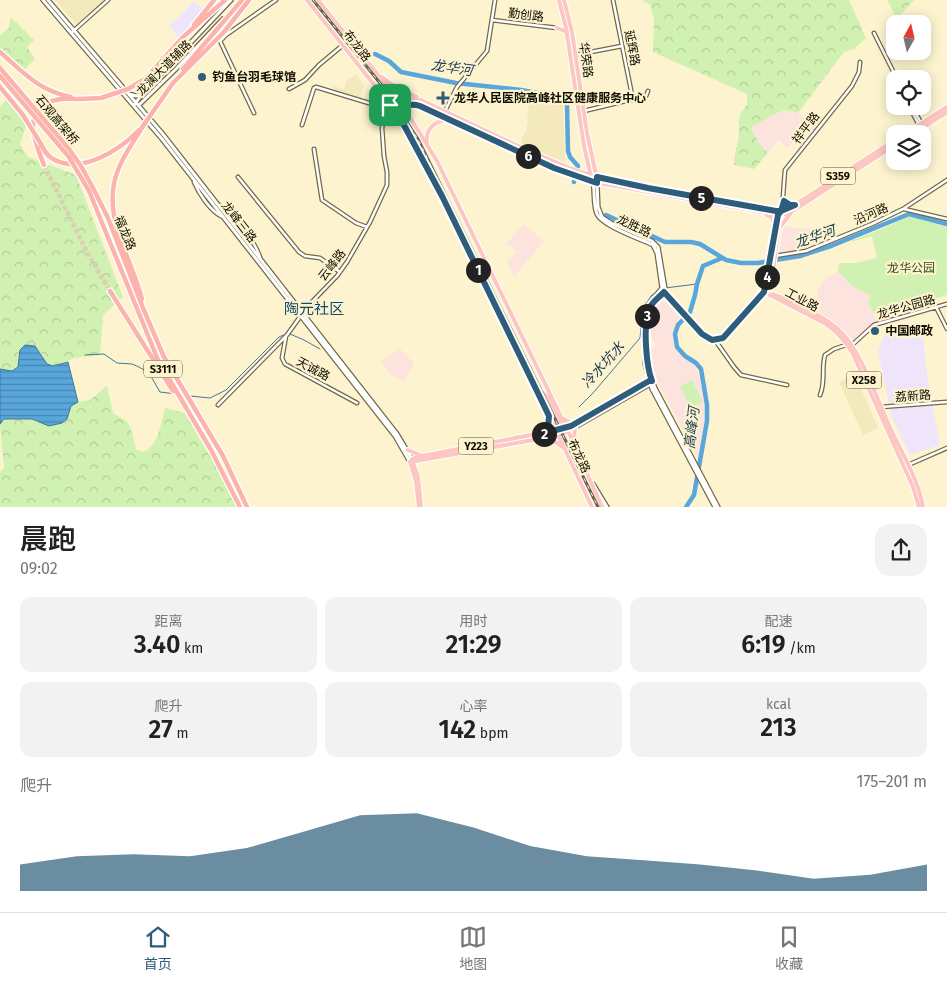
<!DOCTYPE html>
<html lang="zh">
<head>
<meta charset="utf-8">
<style>
  body { margin:0; font-family:"Fira Sans","Noto Sans SC",sans-serif; background:#f2f2f2; color:#222; height:100vh; display:flex; flex-direction:column; font-size:19px; white-space:nowrap }
  * { box-sizing:border-box; margin:0 }
  p { font-size:16px; color:#767676 }
  .icon { flex:none; width:28px; height:28px; fill:none; stroke:currentColor; stroke-width:2; stroke-linecap:round; stroke-linejoin:round }
  .map { position:relative; height:507px; overflow:hidden }
  .side { display:flex; flex-direction:column; background:#fff; flex:1 }
  .side>* { flex:none }
  .needle { width:32px; rotate:8deg }
  .fabs { position:absolute; left:886px; top:15px; display:grid; gap:10px }
  .fabs a { display:grid; place-items:center; width:45px; height:45px; border-radius:10px; background:#fff; box-shadow:0 2px 12px #0003; font-size:25px }
  .pin { position:absolute; display:grid; place-items:center; width:42px; height:42px; color:#fff; margin:-21px; border-radius:10px; box-shadow:0 2px 8px #0006 }
  .km { position:absolute; width:25px; height:25px; margin:-12px; border-radius:50%; background:#222; color:#fff; font-size:14px; line-height:25px; text-align:center }
  .round { display:grid; place-items:center; flex:none; width:52px; height:52px; border-radius:15px; background:#f2f2f2 }
  .summary { display:flex; align-items:center; justify-content:space-between; height:85px; padding:0 20px }
  h1 { font-size:28px; font-weight:600; line-height:38px }
  .stats { display:grid; grid-template-columns:repeat(3,1fr); gap:8px; height:85px; padding:5px 20px }
  .stats div { display:grid; align-content:center; border-radius:12px; background:#f2f2f2; text-align:center }
  .stats b { font-size:25px; font-weight:600 }
  .stats small { font-size:14px; font-weight:400 }
  .stats p { font-size:14px }
  .chart { height:140px; padding:10px 20px }
  .chart p { display:flex; justify-content:space-between }
  .chart svg { width:100%; height:90px; margin-top:5px; fill:#2d5d7b; opacity:.7 }
  .dock { display:flex; justify-content:space-around; align-items:center; height:70px; border-top:1px solid #e0e0e0; background:#fff; font-size:14px; color:#767676 }
  .dock a { display:grid; justify-items:center; gap:2px }
  .dock .current { color:#2d5d7b }
  .map>svg:first-child { display:block }
  .built { fill:#f3e9bc }
  .industrial { fill:#eee5fa }
  .education { fill:#fde3de }
  .forest { fill:url(#forest-crowns) }
  .green { fill:#d1f1b2 }
  .water { fill:url(#water-rules); stroke:#42789a }
  .lines { fill:none; stroke-linecap:round; stroke-linejoin:round }
  .stream { stroke:#42789a; stroke-width:1 }
  .river { stroke:#58a6db; stroke-width:4.5 }
  .trunk-tunnel { stroke:#d9d1b0; stroke-width:4.5; stroke-dasharray:4.5 2; stroke-linecap:butt }
  .tertiary-casing { stroke:#726948; stroke-width:5 }
  .secondary-casing { stroke:#726948; stroke-width:5.5 }
  .primary-casing { stroke:#fff; stroke-width:6 }
  .trunk-casing { stroke:#fff; stroke-width:7 }
  .tertiary { stroke:#fff; stroke-width:2.5 }
  .secondary { stroke:#fff; stroke-width:3 }
  .primary { stroke:#fdc6c1; stroke-width:4 }
  .trunk { stroke:#fcb3ac; stroke-width:4.5 }
  .rail-casing { stroke:#68634e; stroke-width:3 }
  .rail { stroke:#fdf4cf; stroke-width:1; stroke-dasharray:4; stroke-linecap:butt }
  .trunk-bridge-casing { stroke:#fff; stroke-width:7; stroke-linecap:butt }
  .trunk-bridge { stroke:#fcb3ac; stroke-width:4.5 }
  .route-casing { stroke:#fff; stroke-width:10 }
  .route { stroke:#2d5d7b; stroke-width:6 }
  .poi-dot { fill:#2d5d7b; stroke:#fdf4cf; stroke-width:2 }
  .labels { text-anchor:middle; dominant-baseline:central; stroke-width:4.5; stroke-linejoin:round; paint-order:stroke }
  .shield { fill:#fdf4cf; stroke:#575240; stroke-width:1 }
  .shield-label { font-size:11px; font-weight:bold; fill:#100d02 }
  .street-label { font-size:12px; fill:#100d02; stroke:#fdf4cf }
  .poi-label { font-size:12px; font-weight:bold; fill:#100d02; stroke:#fdf4cf; text-anchor:start }
  .park-label { font-size:12px; fill:#39511c; stroke:#fdf4cf }
  .water-label { font-size:14px; font-style:italic; fill:#1b3c53; stroke:#fdf4cf }
  .quarter-label { font-size:15px; fill:#0e4b6b; stroke:#fdf4cf }
</style>
</head>
<body>
<div class="map">
<svg width="947" height="507" viewBox="0 0 947 507">
  <defs>
    <pattern id="forest-crowns" width="20" height="18" patternUnits="userSpaceOnUse" patternTransform="scale(1.25)"><rect width="20" height="18" fill="#d1f1b2"/><path d="M2 6a3 3 0 1 1 6 0M12 15a3 3 0 1 1 6 0" fill="none" stroke="#b2cd97"/></pattern>
    <pattern id="water-rules" width="6" height="5" patternUnits="userSpaceOnUse" patternTransform="scale(1.25)"><rect width="6" height="5" fill="#58a6db"/><path d="M0 2.5h6" fill="none" stroke="#4786af"/></pattern>
  </defs>
  <rect width="100%" height="100%" fill="#fdf4cf"/>
  <path class="built" d="M55,0H104L76,24Z
    M356,75L364,85L360,99L333,91L334,86L344,89L346,81Z
    M534,96L551,99L563,105L565,163L522,144L521,140L527,129V123H528L529,120L527,119L529,102L533,99Z
    M855,375L878,428L863,435L839,382Z"/>
  <path class="industrial" d="M193,1L203,9L179,38L169,25L183,13Z
    M923,334L926,367L940,445L910,455L891,415L878,350L884,335Z"/>
  <path class="education" d="M785,110L798,113L816,128L809,135L804,130L787,148L779,140L768,153L758,142L750,128L772,115Z
    M524,224L544,241L514,277L507,262L517,251L507,243Z
    M786,227L817,229L815,245L801,251L779,254L783,228Z
    M838,271L851,285L870,296L868,304L877,321L873,323L854,340L832,320L808,307L817,297L818,289L824,280Z
    M662,297H668L683,316L678,320L674,334L673,342L675,347L680,354L695,365L701,382H707L710,414H706L698,458L657,381L650,359V350L656,346L650,334V315L655,304Z
    M399,348L414,363L405,381L392,376L381,362Z"/>
  <path class="forest" d="M642,0H849L866,38L854,49L844,52L798,113L785,110L772,115L751,128L758,142L768,153L754,169L734,165C734,157 736,149 738,141C741,125 734,118 747,105V94L653,52L654,19L650,5Z
    M887,0H914L897,19Z
    M12,18L34,40L27,47L35,59L23,71L0,49V35L9,28L10,19Z
    M6,100L27,123L20,144L28,157L76,175L123,297L103,315L100,355C92,356 84,356 76,358C62,361 47,376 41,353L20,350L18,367L12,371L0,369V106Z
    M107,386L113,413C117,416 123,418 127,422C133,428 133,442 137,450L144,452C159,444 161,423 165,408L185,413L229,489L237,507H0V472L4,468L0,424L4,419H32L43,424L67,419L71,406L78,402L90,400Z"/>
  <path class="green" d="M909,216L947,227V295L875,315L868,304L870,296L851,285L838,271L839,263H856L877,258L872,236L851,242V241L884,228Z
    M692,380L703,402L691,408L680,387Z"/>
  <path class="water" d="M25,345L35,346L47,364L53,366L68,362L78,402L71,406L67,419L62,423L49,426L32,419H4L0,424V369L12,371L18,367L20,350Z"/>
  <g class="lines">
    <path class="stream" d="M665,288L697,284
      M290,334L304,340L320,349
      M85,355L104,354L117,363L132,364L139,367L149,373L160,392L176,394
      M190,396L210,398L226,390L279,337L286,334
      M579,407L593,393L640,338L643,309L651,296L659,290"/>
    <path class="river" d="M375,54L389,61L401,72L456,83L521,90L554,96L565,101L567,105L568,151L570,157L578,166L574,182
      M606,215L665,242H691L700,244L726,260L741,263H758L800,256L831,246L909,214L947,224
      M686,507L694,495L707,421V405L701,369L696,363L685,356L677,347L675,334L678,325L690,312L695,295L697,284L703,266L722,258"/>
    <path class="trunk-tunnel" d="M44,165L88,254L110,291"/>
    <defs>
      <path id="tertiary" d="M613,0L633,100
        M492,20L557,28
        M71,33L108,0
        M874,33L897,79
        M575,55L622,46
        M289,89L305,80L319,65L343,45
        M909,106L919,125
        M912,106L921,123
        M445,111L457,87L487,51L495,0
        M584,111L646,96L648,91
        M254,113L220,41L226,35L276,0
        M302,125L314,88L316,87L382,107H386
        M314,149L322,200L356,223L367,227
        M238,177L299,252L305,256L320,258L340,272
        M194,182C199,194 211,212 223,217
        M219,205C236,218 253,238 260,257
        M904,209L947,219
        M782,210L785,170L852,86L859,72L860,62
        M775,256L806,251L872,224L903,209L947,180
        M663,291L669,295L702,334C725,354 750,306 765,292
        M936,307L947,329
        M286,336L282,358L285,364L357,403
        M715,340L734,367L741,375L787,385
        M852,345L874,325L947,304
        M820,395C826,382 821,369 825,355L834,349L846,345
        M218,405L287,335L307,307L337,276L347,262L370,222L387,185V172L384,156L382,128L385,112L390,105
        M881,407L947,402
        M908,465L947,448"/>
      <path id="secondary" d="M43,0L162,139L395,436L410,462
        M48,0L162,133L397,434L412,459
        M129,94L136,96L142,94
        M135,104L142,94L231,0
        M139,105L177,68L223,19
        M593,182C595,192 593,205 597,214C602,226 641,239 653,245L657,253L662,288L648,305L645,317V364L652,389L715,507
        M597,183L598,207L602,217L611,223L652,241L658,247L665,288C662,297 652,301 649,310C642,328 646,370 655,388L718,507
        M567,428L649,381
        M568,431L650,384
        M593,484L607,507"/>
      <path id="primary" d="M307,0L390,105L405,127L442,196L506,324L592,507
        M318,0L403,106L437,161L568,431L602,507
        M559,0L566,28L584,146L591,177
        M564,0L572,32L587,133L597,179
        M557,28L567,32
        M382,77L393,85L417,97
        M390,105L409,99L421,100L520,147L572,169L599,178L648,188L778,211L784,210L795,205L895,140
        M390,105C400,109 409,102 420,106L554,168L588,181L778,215L786,214L794,210L895,145
        M905,134L947,107
        M913,134L947,112
        M427,143C425,128 436,120 450,120
        M783,201L793,205
        M767,215L772,218L775,227
        M778,215L764,292L826,324C838,332 846,342 853,354L913,487L919,507
        M780,227L791,213
        M767,290L774,263L781,213
        M773,294C791,301 826,317 840,331C862,352 876,397 889,425C901,452 918,478 923,507
        M537,389C554,396 553,418 566,430
        M562,418L569,422H579
        M543,434L548,429L549,418
        M546,439L554,441L564,448
        M574,443L575,427
        M408,450L422,456
        M412,460L418,477L421,507
        M410,462L412,459L417,457L567,428
        M410,462L550,437L568,431
        M410,462L416,481L419,507"/>
      <path id="trunk" d="M194,25L214,0
        M0,52C24,73 38,90 71,97
        M183,69L242,0
        M151,76L168,61L182,42
        M173,83L224,32L249,0
        M128,89L146,78L183,37L225,0
        M41,144C44,150 47,156 53,159C81,175 120,150 139,130
        M44,165C35,143 20,107 56,100C63,98 72,99 79,99
        M93,188L108,218L143,308L164,357L223,456L247,507
        M89,191L158,360L211,450L240,507
        M110,291L173,391
        M142,299C131,256 100,215 118,170C124,154 135,140 143,126"/>
    </defs>
    <use href="#tertiary" class="tertiary-casing"/>
    <use href="#secondary" class="secondary-casing"/>
    <use href="#primary" class="primary-casing"/>
    <use href="#trunk" class="trunk-casing"/>
    <use href="#tertiary" class="tertiary"/>
    <use href="#secondary" class="secondary"/>
    <use href="#primary" class="primary"/>
    <use href="#trunk" class="trunk"/>
    <defs>
      <path id="rail" d="M313,0L388,93L418,139L598,507"/>
    </defs>
    <use href="#rail" class="rail-casing"/>
    <use href="#rail" class="rail"/>
    <defs>
      <path id="trunk-bridge" d="M0,68L69,149L81,166L93,188
        M0,76L69,157L89,191
        M0,87L23,115L41,144
        M79,99L101,98L128,89
        M143,126L173,83"/>
    </defs>
    <use href="#trunk-bridge" class="trunk-bridge-casing"/>
    <use href="#trunk-bridge" class="trunk-bridge"/>
  </g>
  <g class="lines">
    <defs>
      <path id="route" d="M390,105L405,127L442,196L536,389L549,416L548,428L541,434L571,426L649,381H652C646,366 643,325 649,310C651,302 659,298 664,292L702,334L712,340L723,338L764,292L778,215L781,211L795,205H790L784,201L781,211H776L648,188L597,177V183L594,182L554,168L420,106C409,102 400,109 390,105"/>
    </defs>
    <use href="#route" class="route-casing"/>
    <use href="#route" class="route"/>
  </g>
  <g class="poi-dot">
    <circle cx="202" cy="77" r="5"/>
    <path d="M440.5 90.5h5v5h5v5h-5v5h-5v-5h-5v-5h5z"/>
    <circle cx="875" cy="331" r="5"/>
  </g>
  <g class="labels">
    <g class="shield">
      <rect x="820.5" y="167.5" width="35" height="17" rx="4"/>
      <rect x="144" y="360.5" width="38" height="17" rx="4"/>
      <rect x="846.5" y="371.5" width="35" height="17" rx="4"/>
      <rect x="458.5" y="437.5" width="35" height="17" rx="4"/>
    </g>
    <g class="shield-label">
      <text x="838" y="176">S359</text>
      <text x="163" y="369">S3111</text>
      <text x="864" y="380">X258</text>
      <text x="476" y="446">Y223</text>
    </g>
    <g class="street-label">
      <text transform="translate(526 15) rotate(7)">勤创路</text>
      <text transform="translate(357 46) rotate(52)">布龙路</text>
      <text transform="translate(632 48) rotate(79)">延辉路</text>
      <text transform="translate(586 60) rotate(82)">华荣路</text>
      <text transform="translate(164 68) rotate(-45)">龙澜大道辅路</text>
      <text transform="translate(57 120) rotate(50)">石观高架桥</text>
      <text transform="translate(806 128) rotate(-53)">祥平路</text>
      <text transform="translate(871 214) rotate(-23)">沿河路</text>
      <text transform="translate(239 222) rotate(52)">龙峰三路</text>
      <text transform="translate(634 226) rotate(25)">龙胜路</text>
      <text transform="translate(125 233) rotate(67)">福龙路</text>
      <text transform="translate(332 265) rotate(-52)">云峰路</text>
      <text transform="translate(802 300) rotate(28)">工业路</text>
      <text transform="translate(906 307) rotate(-16)">龙华公园路</text>
      <text transform="translate(313 369) rotate(28)">天诚路</text>
      <text transform="translate(913 396) rotate(-4)">荔新路</text>
      <text transform="translate(579 456) rotate(65)">布龙路</text>
    </g>
    <g class="poi-label">
      <text x="212" y="77">钓鱼台羽毛球馆</text>
      <text x="454" y="98">龙华人民医院高峰社区健康服务中心</text>
      <text x="885" y="331">中国邮政</text>
    </g>
    <g class="park-label">
      <text x="911" y="268">龙华公园</text>
    </g>
    <g class="water-label">
      <text transform="translate(452 68) rotate(8)">龙华河</text>
      <text transform="translate(815 237) rotate(-19)">龙华河</text>
      <text transform="translate(603 365) rotate(-48)">冷水坑水</text>
      <text transform="translate(692 428) rotate(-83)">高峰河</text>
    </g>
    <g class="quarter-label">
      <text x="314" y="309">陶元社区</text>
    </g>
  </g>
</svg>
<div class="fabs">
<a><svg class="needle" viewBox="-14 -14 28 28"><path d="M0-13l5 13h-10z" fill="#e53935"/><path d="M0 13l5-13h-10z" fill="#767676"/></svg></a>
<a><svg class="icon" aria-label="locate" viewBox="0 0 24 24"><circle cx="12" cy="12" r="6"/><path d="M12 2v4M12 18v4M2 12h4M18 12h4"/></svg></a>
<a><svg class="icon" aria-label="layers" viewBox="0 0 24 24"><path d="M12 4l9 5-9 5-9-5zM3 14l9 5 9-5"/></svg></a>
</div>
<div class="pin" style="left:390px;top:105px;background:#1e9e55"><svg class="icon" aria-label="arrive" viewBox="0 0 24 24"><path d="M6 21V4h12l-3 4 3 4H6"/></svg></div>
<b class="km" style="left:478px;top:270px">1</b>
<b class="km" style="left:544px;top:434px">2</b>
<b class="km" style="left:647px;top:316px">3</b>
<b class="km" style="left:767px;top:277px">4</b>
<b class="km" style="left:701px;top:198px">5</b>
<b class="km" style="left:528px;top:156px">6</b>
</div>
<section class="side">
<div class="summary"><div><h1>晨跑</h1><p>09:02</p></div><a class="round"><svg class="icon" aria-label="share" viewBox="0 0 24 24"><path d="M12 15V3M7 8l5-5 5 5M5 13v7h14v-7"/></svg></a></div>
<div class="stats">
<div><p>距离</p><b>3.40<small> km</small></b></div>
<div><p>用时</p><b>21:29</b></div>
<div><p>配速</p><b>6:19<small> /km</small></b></div>
</div>
<div class="stats">
<div><p>爬升</p><b>27<small> m</small></b></div>
<div><p>心率</p><b>142<small> bpm</small></b></div>
<div><p>kcal</p><b>213</b></div>
</div>
<div class="chart"><p><span>爬升</span>175–201 m</p>
<svg viewBox="0 0 160 44" preserveAspectRatio="none"><path d="M0 44V31L10 27L20 26L30 27L40 23L50 15L60 7L70 6L80 13L90 22L100 27L110 29L120 31L130 34L140 38L150 36L160 31V44z"/></svg>
</div>
</section>
<nav class="dock">
<a class="current"><svg class="icon" aria-label="home" viewBox="0 0 24 24"><path d="M3 11l9-7 9 7M6 9v11h12V9"/></svg>首页</a>
<a><svg class="icon" aria-label="map" viewBox="0 0 24 24"><path d="M3 6l6-2 6 2 6-2v14l-6 2-6-2-6 2zM9 4v14M15 6v14"/></svg>地图</a>
<a><svg class="icon" aria-label="saved" viewBox="0 0 24 24"><path d="M7 4h10v16l-5-4-5 4z"/></svg>收藏</a>
</nav>
</body>
</html>
